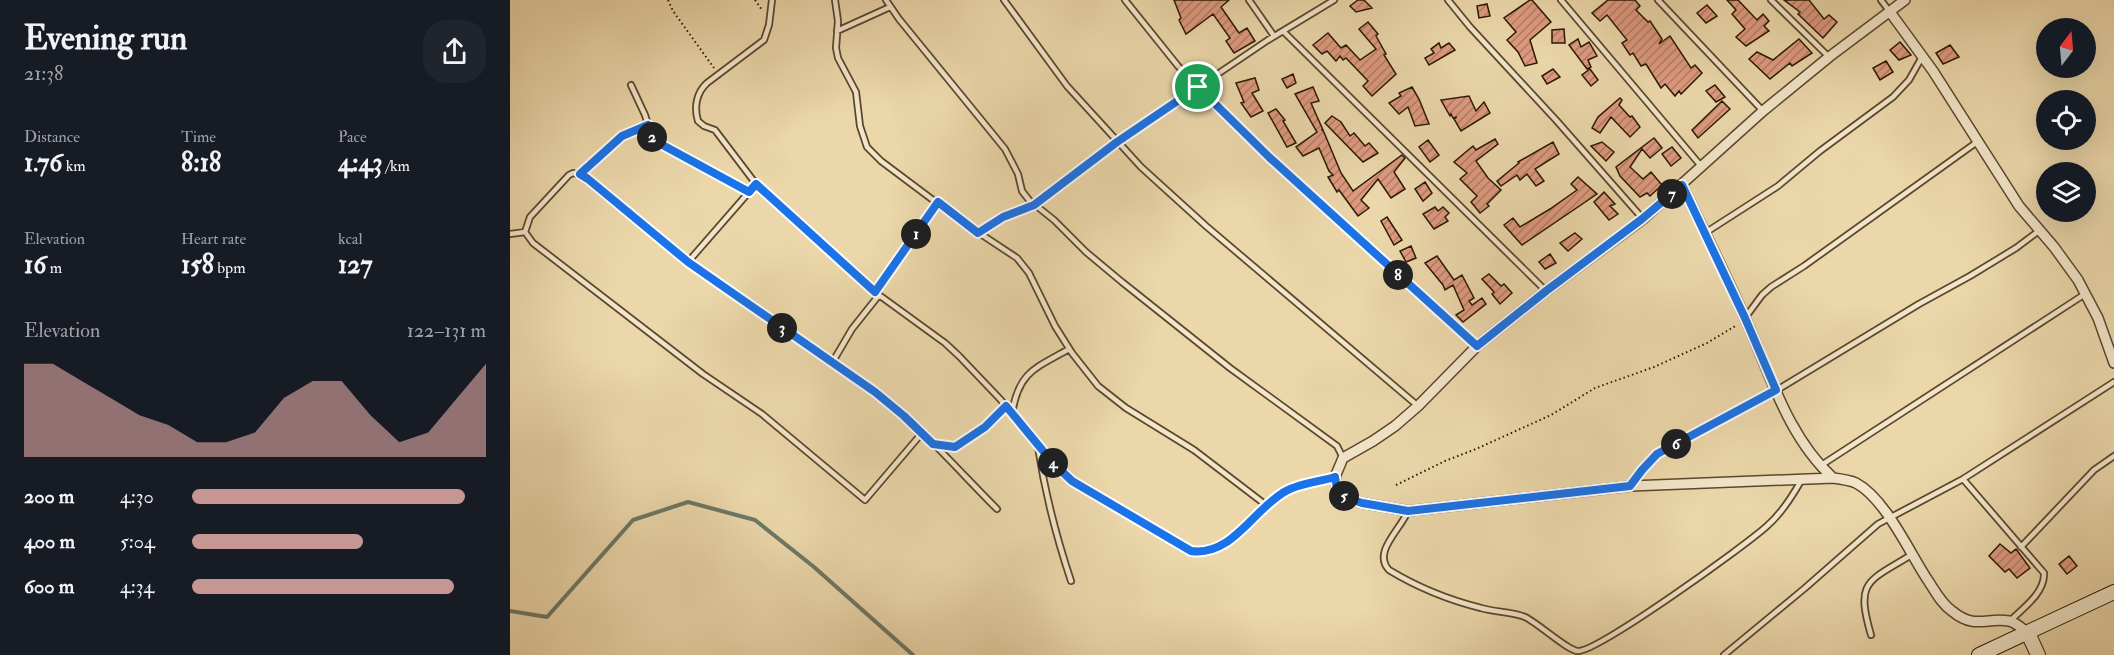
<!DOCTYPE html>
<html lang="en">
<head>
<meta charset="utf-8">
<style>
  body { margin:0; font-family:"IM FELL Double Pica",serif; background:#20242c; color:#f1f3f6; height:100vh; display:flex; flex-direction:column; font-size:22px; white-space:nowrap }
  * { box-sizing:border-box; margin:0 }
  p { font-size:20px; color:#9ea1a6 }
  .icon { flex:none; width:33px; height:33px; fill:none; stroke:currentColor; stroke-width:2; stroke-linecap:round; stroke-linejoin:round }
  .map { position:relative; flex:1; overflow:hidden }
  .sheet { display:flex; flex-direction:column; background:#171b24; width:510px }
  .sheet>* { flex:none }
  .needle { width:39px; rotate:16deg }
  .controls { position:absolute; left:1526px; top:18px; display:grid; gap:12px }
  .controls a { display:grid; place-items:center; width:60px; height:60px; border-radius:50%; background:#171b24; box-shadow:0 6px 24px #0002; font-size:30px }
  .pin { position:absolute; display:grid; place-items:center; width:51px; height:51px; color:#fff; margin:-26px; border:3px solid #fff; border-radius:50%; box-shadow:0 2px 6px #0007 }
  .km { position:absolute; width:30px; height:30px; margin:-15px; border-radius:50%; background:#222; color:#fff; font-size:16px; line-height:30px; text-align:center }
  .round { display:grid; place-items:center; flex:none; width:63px; height:63px; border-radius:24px; background:#20242c }
  .summary { display:flex; align-items:center; justify-content:space-between; height:102px; padding:0 24px }
  h1 { font-size:33px; font-weight:800; line-height:45px }
  .metrics { display:grid; grid-template-columns:repeat(3,1fr); gap:9px; height:102px; padding:6px 24px }
  .metrics div { display:grid; align-content:center }
  .metrics b { font-size:26px; font-weight:800 }
  .metrics small { font-size:16px; font-weight:400 }
  .metrics p { font-size:16px }
  .chart { height:168px; padding:12px 24px }
  .chart p { display:flex; justify-content:space-between }
  .chart svg { width:100%; height:108px; margin-top:6px; fill:#c59692; opacity:.7 }
  ul { padding:0 24px; list-style:none; font-size:20px }
  li { display:grid; grid-template-columns:96px 72px 1fr; align-items:center; height:45px }
  li i { height:15px; border-radius:8px; background:#c59692 }
  main { display:flex; flex:1; min-height:0 }
  .map>svg:first-child { display:block }
  .lines { fill:none; stroke-linecap:round; stroke-linejoin:round }
  .stream { stroke:#6c7966; stroke-width:4 }
  .building { fill:url(#building-hatch); stroke:#2a1704; stroke-width:1.5 }
  .lane-casing { stroke:#5a472e; stroke-width:8 }
  .street-casing { stroke:#5a472e; stroke-width:12 }
  .secondary-casing { stroke:#2a1704; stroke-width:16 }
  .path { stroke:#2a1704; stroke-width:2; stroke-dasharray:1.5 3; stroke-linecap:butt }
  .lane { stroke:#f2e5c8; stroke-width:4.5 }
  .street { stroke:#f2e5c8; stroke-width:9 }
  .secondary { stroke:#f2e5c8; stroke-width:14 }
  .route-casing { stroke:#fff; stroke-width:12 }
  .route { stroke:#1a73e8; stroke-width:8 }
</style>
</head>
<body>
<main>
<section class="sheet">
<div class="summary"><div><h1>Evening run</h1><p>21:38</p></div><a class="round"><svg class="icon" aria-label="share" viewBox="0 0 24 24"><path d="M12 15V3M7 8l5-5 5 5M5 13v7h14v-7"/></svg></a></div>
<div class="metrics">
<div><p>Distance</p><b>1.76<small> km</small></b></div>
<div><p>Time</p><b>8:18</b></div>
<div><p>Pace</p><b>4:43<small> /km</small></b></div>
</div>
<div class="metrics">
<div><p>Elevation</p><b>16<small> m</small></b></div>
<div><p>Heart rate</p><b>158<small> bpm</small></b></div>
<div><p>kcal</p><b>127</b></div>
</div>
<div class="chart"><p><span>Elevation</span>122–131 m</p>
<svg viewBox="0 0 160 44" preserveAspectRatio="none"><path d="M0 44V6L10 6L20 13L30 20L40 27L50 31L60 38L70 38L80 34L90 20L100 13L110 13L120 27L130 38L140 34L150 20L160 6V44z"/></svg>
</div>
<ul>
<li><b>200 m</b>4:30<i style="width:93%"></i></li>
<li><b>400 m</b>5:04<i style="width:58%"></i></li>
<li><b>600 m</b>4:34<i style="width:89%"></i></li>
</ul>
</section>
<div class="map">
<svg width="1604" height="655" viewBox="0 0 1604 655">
  <defs>
    <pattern id="building-hatch" width="6" height="6" patternUnits="userSpaceOnUse" patternTransform="scale(1.5)"><rect width="6" height="6" fill="#de9a7f"/><path d="M-1 1l2-2M0 6l6-6M5 7l2-2" fill="none" stroke="#b47d66"/></pattern>
  </defs>
  <rect width="100%" height="100%" fill="#ebd7aa"/>
  <filter id="stains"><feTurbulence type="fractalNoise" baseFrequency=".00333" numOctaves="4"/><feColorMatrix values="0 0 0 0 .2 0 0 0 0 .09 0 0 0 0 .02 0 0 0 .5 -.17"/></filter>
  <radialGradient id="worn" r=".72"><stop offset=".6" stop-color="#630" stop-opacity="0"/><stop offset="1" stop-color="#630" stop-opacity=".3"/></radialGradient>
  <g class="lines">
    <path class="stream" d="M0,611L37,617L123,520L178,502L245,520L304,567L403,655"/>
  </g>
  <path class="building" d="M664,0H719L711,7L729,33L737,28L745,41L724,53L716,41L720,38L703,14L676,34L669,20L671,18Z
    M848,0H854L862,8L846,12L840,6Z
    M1020,0H1022L1041,22L1020,40L1027,63L1015,66L1008,52L997,40L1006,32L994,18Z
    M1098,0H1125L1130,6L1126,10L1138,22L1140,21L1152,39L1149,44L1160,36L1181,68L1185,65L1192,73L1171,94L1169,91L1165,96L1155,84L1151,88L1136,64L1131,66L1123,53L1120,55L1112,43L1117,40L1097,15L1090,21L1082,13Z
    M1217,0H1228L1247,20L1253,14L1259,21L1254,26L1259,31L1236,46L1226,37L1235,29L1222,14L1226,10Z
    M1274,0H1299L1314,19L1319,15L1327,22L1313,38L1288,14L1290,12Z
    M977,4L980,16L969,18L967,6Z
    M1197,5L1207,16L1196,23L1187,13Z
    M858,22L868,34L866,36L876,54L874,55L886,74L862,96L853,86L858,81L836,58L833,60L830,56L826,61L817,51L812,54L803,45L818,33L831,48L836,45L850,60L866,49L849,29Z
    M1054,29L1055,43H1042V30Z
    M1068,39L1071,47L1079,42L1087,56L1078,60L1081,67L1077,69L1059,45Z
    M1289,39L1302,53L1282,66L1280,63L1260,79L1239,59L1247,52L1263,60Z
    M1390,42L1401,55L1389,60L1380,50Z
    M929,43L931,48L939,43L945,50L919,65L915,58L924,53L921,49Z
    M1440,45L1449,57L1433,64L1426,53Z
    M1376,61L1383,72L1370,80L1363,68Z
    M1043,69L1050,77L1037,84L1032,76Z
    M1080,69L1088,80L1081,86L1072,75Z
    M783,74L786,83L777,88L772,79Z
    M745,78L749,90L742,93L753,111L741,117L731,103L734,102L726,83Z
    M1205,85L1215,97L1206,102L1196,91Z
    M803,87L809,101L801,103L813,130H811H813L831,173L843,191L892,155L895,158L884,172L895,189L881,198L868,179L851,200L859,208L848,216L829,190L827,192L818,177L823,175L819,171L809,148L793,156L786,147L807,132L785,94Z
    M902,87L909,99L919,124L905,126L898,107L889,114L879,103L891,96L889,93Z
    M959,96L966,111L974,102L980,113L951,131L944,119L947,117L943,118L941,114L940,116L931,100Z
    M1110,98L1112,100L1109,105L1120,117L1122,116L1130,127L1120,137L1101,117L1090,133L1082,128L1088,117Z
    M1212,101L1220,109L1188,138L1182,130Z
    M766,109L775,120L773,121L786,143L777,147L758,113Z
    M822,116L831,122L840,136L844,133L855,146L859,143L868,153L853,162L815,123Z
    M1144,138L1152,148L1140,158L1132,149L1120,167L1133,179L1141,172L1152,185L1140,196L1137,193L1130,197L1110,176L1106,167Z
    M985,139L988,144L966,161L978,178L991,190L977,204L979,206L970,213L961,202L967,196L950,179L957,173L944,162L963,146L966,150Z
    M918,140L929,155L920,162L909,147Z
    M1043,142L1049,154L1025,169L1034,181L1026,186L1017,174L1010,180L1007,175L991,186L987,181L1009,163L1008,162Z
    M1092,142L1104,152L1096,161L1081,146Z
    M1162,147L1171,158L1161,166L1152,154Z
    M1068,177L1087,194L1012,245L994,225L1003,218L1010,227L1040,209L1067,190L1061,184Z
    M915,182L922,193L913,201L905,189Z
    M1094,192L1105,204L1100,206L1108,214L1099,220L1084,202Z
    M925,207L928,211L933,207L939,213L935,217L938,221L924,229L913,214Z
    M877,217L892,240L884,245L871,221Z
    M1065,233L1072,239L1058,251L1050,243Z
    M901,246L906,258L896,262L890,251Z
    M1040,254L1046,263L1035,269L1029,262Z
    M927,256L944,280L952,275L964,298L959,301L962,305L972,298L976,304L953,322L946,315L954,310L943,285L935,290L933,285L915,263Z
    M979,274L991,286L994,284L1002,293L990,304L982,294L984,292L972,279Z
    M1490,544L1501,553L1506,549L1520,568L1507,578L1499,569L1495,572L1479,556Z
    M1559,556L1567,566L1557,574L1549,564Z"/>
  <g class="lines">
    <defs>
      <path id="lane" d="M325,0L328,21L326,48L328,58L346,92L350,126L357,147L371,161L451,221L507,258L519,273L545,326L562,353L588,386L616,408L684,450L756,505
        M376,0L389,19L495,149L508,174L512,191L519,200L544,220L576,252L612,282L720,368L827,446L833,458
        M494,0L557,86L631,167L696,226L908,406
        M615,0L668,66L688,87L759,157L967,346
        M739,0L764,36
        M938,0L960,27L1046,120L1133,219
        M1051,0L1191,166
        M1148,0L1253,111
        M1261,0L1319,57
        M1371,0L1380,12
        M327,31L380,7
        M774,32L1036,291
        M121,85L135,115L142,137L147,142L239,192
        M70,174L112,136L138,125
        M246,184L205,130L194,126L188,121C184,108 186,93 197,83L254,40L259,25L262,0
        M468,233L493,217L524,205L607,142L758,40L824,0
        M1195,233L1268,186L1310,151L1383,97L1399,80L1412,57
        M0,234L15,232
        M178,262L246,184L351,277L369,295L435,343L449,356L490,399L543,463L562,481L583,494
        M365,292L428,202
        M1235,318L1252,295L1261,287L1294,266L1467,142
        M322,363L342,329L369,295
        M502,413C509,371 526,368 559,349
        M412,433L355,500L252,414L193,374L23,243L15,232L20,217L59,175L63,173L74,176L178,262L381,405C419,436 452,474 487,509
        M423,444L442,448L447,446L475,427L497,406
        M528,447C535,493 546,536 561,581
        M1310,466L1575,294
        M1453,479L1534,573C1535,593 1513,608 1500,621
        M1121,486L1132,470L1147,454L1267,390L1409,304L1460,276L1506,248L1530,230
        M898,511C891,529 862,552 879,570C907,587 939,600 971,608C984,612 1004,612 1015,617C1028,623 1058,651 1068,651C1089,651 1235,546 1257,526C1272,513 1282,497 1292,479
        M1511,547L1584,470L1604,456
        M1361,635C1345,580 1358,582 1401,555
        M1214,655L1295,588L1368,524L1453,479L1604,382"/>
      <path id="street" d="M1395,0L1319,57L1253,111L1133,219L1036,291L967,346L908,406L885,426L863,441L833,458L825,477L827,487L831,494L837,498L852,503L898,511L1121,486L1323,478C1331,479 1339,480 1346,483C1376,499 1400,554 1419,582C1426,593 1432,604 1442,611C1465,630 1477,617 1499,621C1505,622 1513,629 1518,633
        M1380,12L1423,71L1509,206L1544,247L1568,280L1588,318L1604,363
        M1172,185C1193,229 1215,273 1235,318C1260,373 1277,436 1323,478"/>
      <path id="secondary" d="M1518,633L1528,655
        M1469,655L1604,592"/>
    </defs>
    <use href="#lane" class="lane-casing"/>
    <use href="#street" class="street-casing"/>
    <use href="#secondary" class="secondary-casing"/>
    <path class="path" d="M158,0L163,11L204,68
      M245,0L252,10
      M886,485L935,461L966,449L1041,415L1085,388L1144,367L1197,343L1227,325
      M590,498L681,551C712,555 729,530 750,510
      M761,501C783,486 793,487 817,479"/>
    <use href="#lane" class="lane"/>
    <use href="#street" class="street"/>
    <use href="#secondary" class="secondary"/>
  </g>
  <g class="lines">
    <defs>
      <path id="route" d="M688,87L759,157L967,346L1036,291L1132,219L1172,185L1235,318L1266,390L1147,454L1132,470L1120,486L898,511L852,503L837,498L831,494L827,488L825,477C809,482 790,483 776,491C743,509 722,557 681,551L562,481L543,463L496,406L475,427L445,447L423,444L394,416L365,392L178,262L78,179L70,174L112,136L138,125L142,137L147,142L239,192L246,184L365,292L428,202L468,233L493,217L524,205L607,142Z"/>
    </defs>
    <use href="#route" class="route-casing"/>
    <use href="#route" class="route"/>
  </g>
  <rect width="100%" height="100%" filter="url(#stains)"/>
  <rect width="100%" height="100%" fill="url(#worn)"/>
</svg>
<div class="controls">
<a><svg class="needle" viewBox="-14 -14 28 28"><path d="M0-13l5 13h-10z" fill="#e53935"/><path d="M0 13l5-13h-10z" fill="#9ea1a6"/></svg></a>
<a><svg class="icon" aria-label="locate" viewBox="0 0 24 24"><circle cx="12" cy="12" r="6"/><path d="M12 2v4M12 18v4M2 12h4M18 12h4"/></svg></a>
<a><svg class="icon" aria-label="layers" viewBox="0 0 24 24"><path d="M12 4l9 5-9 5-9-5zM3 14l9 5 9-5"/></svg></a>
</div>
<div class="pin" style="left:688px;top:87px;background:#1e9e55"><svg class="icon" aria-label="arrive" viewBox="0 0 24 24"><path d="M6 21V4h12l-3 4 3 4H6"/></svg></div>
<b class="km" style="left:406px;top:234px">1</b>
<b class="km" style="left:142px;top:137px">2</b>
<b class="km" style="left:272px;top:328px">3</b>
<b class="km" style="left:543px;top:463px">4</b>
<b class="km" style="left:834px;top:496px">5</b>
<b class="km" style="left:1166px;top:444px">6</b>
<b class="km" style="left:1162px;top:194px">7</b>
<b class="km" style="left:888px;top:275px">8</b>
</div>
</main>
</body>
</html>
